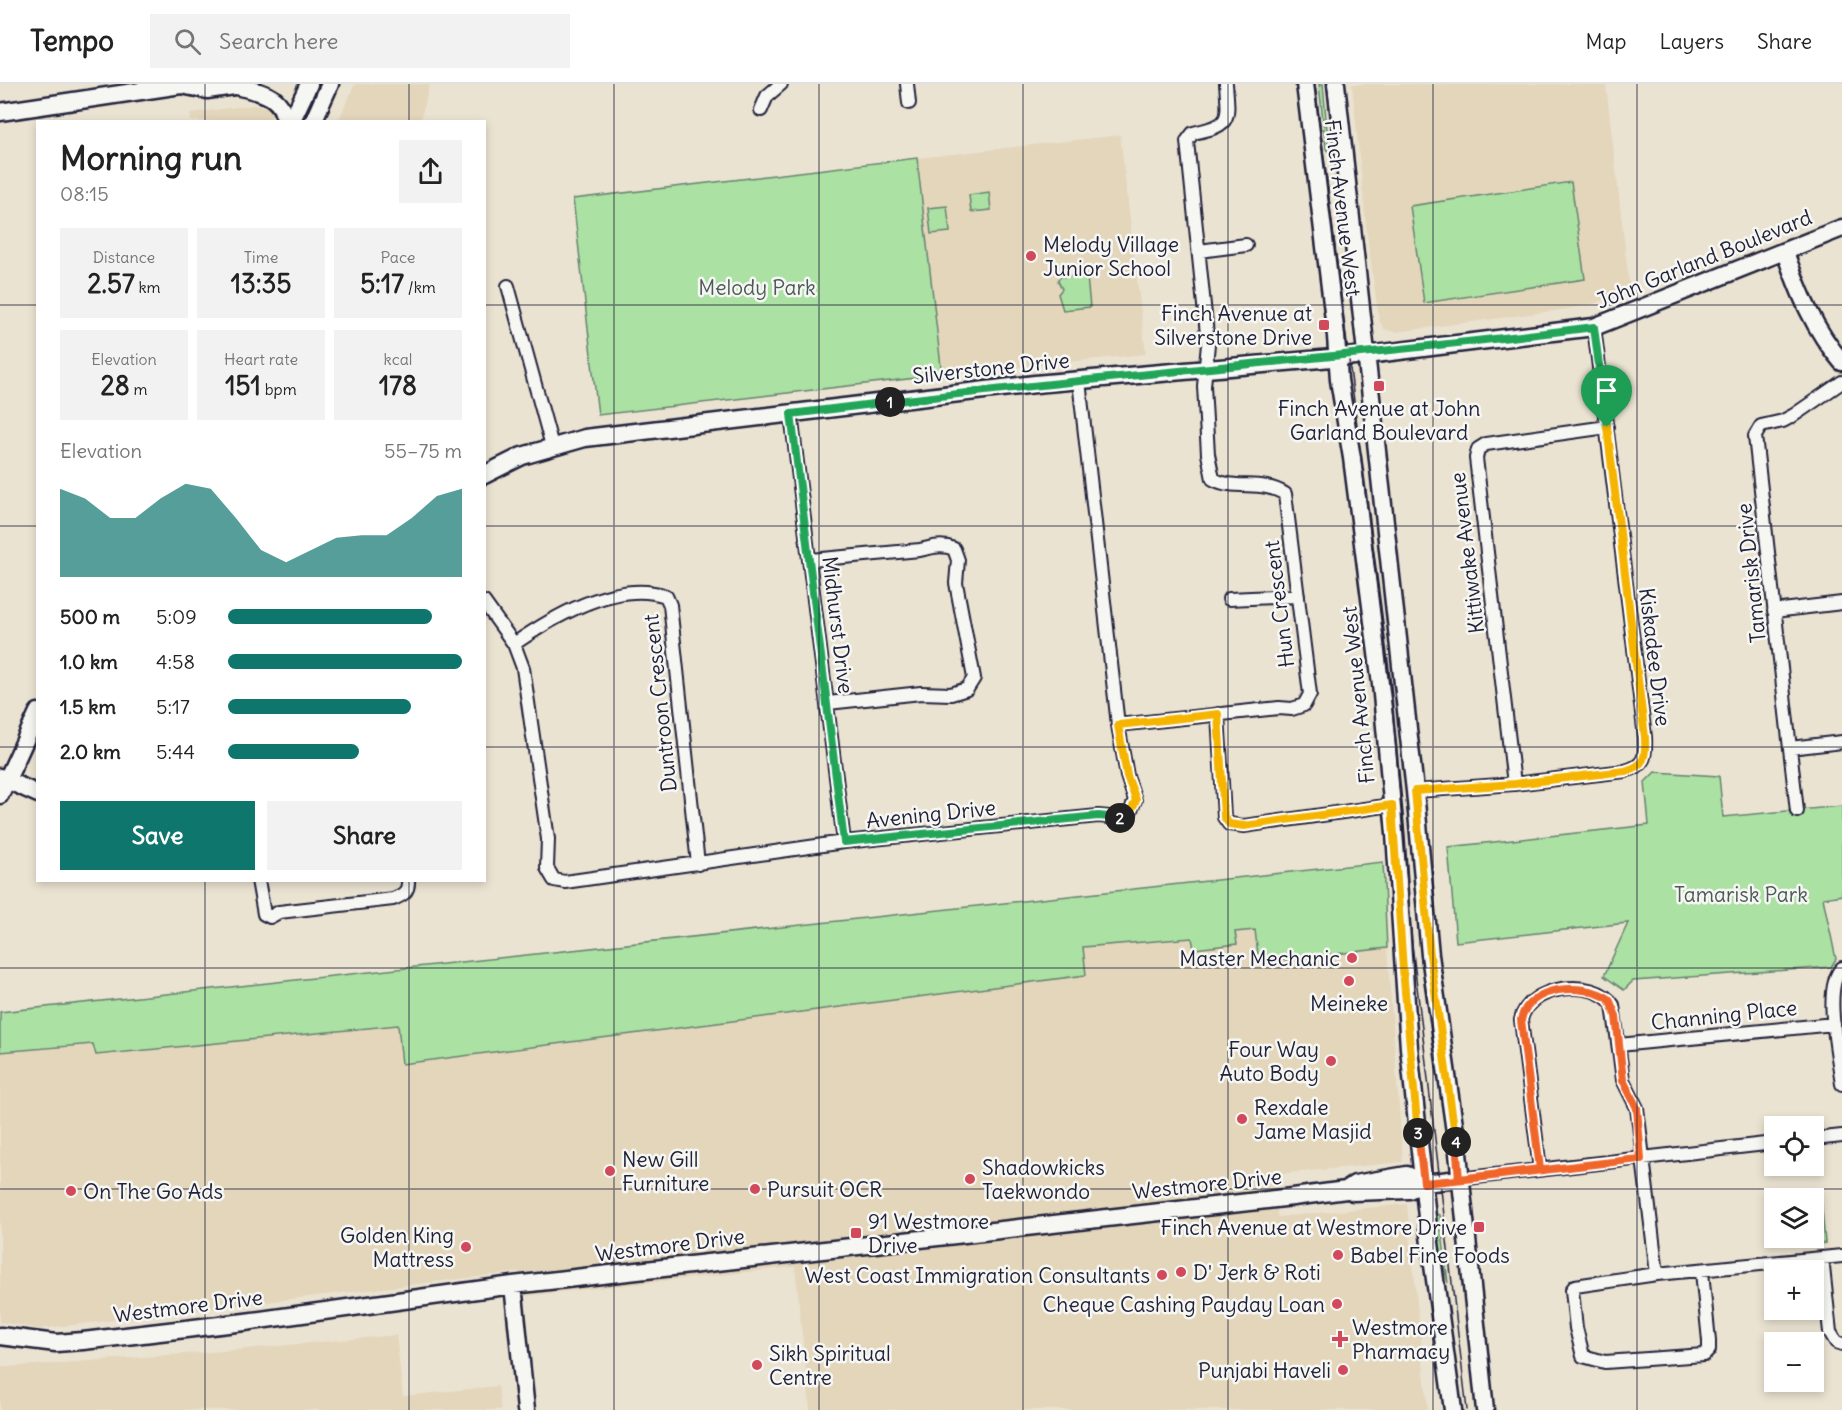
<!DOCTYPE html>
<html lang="en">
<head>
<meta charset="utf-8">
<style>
  body { margin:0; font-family:Delius,sans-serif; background:#f2f2f2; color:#222; height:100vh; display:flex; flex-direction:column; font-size:22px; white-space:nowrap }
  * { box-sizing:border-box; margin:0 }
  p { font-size:20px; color:#767676 }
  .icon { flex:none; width:33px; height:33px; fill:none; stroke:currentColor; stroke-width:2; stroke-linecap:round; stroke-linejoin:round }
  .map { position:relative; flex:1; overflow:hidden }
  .details { position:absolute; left:36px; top:36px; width:450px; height:762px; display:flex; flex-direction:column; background:#fff; border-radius:0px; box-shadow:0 3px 9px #0003 }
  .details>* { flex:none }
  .fabs { position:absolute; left:1764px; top:1032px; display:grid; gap:12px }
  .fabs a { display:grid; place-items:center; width:60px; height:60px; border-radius:0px; background:#fff; box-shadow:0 3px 9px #0003; font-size:30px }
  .pin { position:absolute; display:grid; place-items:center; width:51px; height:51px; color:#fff; margin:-62px -26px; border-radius:50% 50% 50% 0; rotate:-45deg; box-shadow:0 0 6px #0007 }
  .pin .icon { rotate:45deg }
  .km { position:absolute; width:30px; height:30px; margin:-15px; border-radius:50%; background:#222; color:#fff; font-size:16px; line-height:30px; text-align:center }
  .round { display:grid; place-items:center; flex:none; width:63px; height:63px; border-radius:0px; background:#f2f2f2 }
  .overview { display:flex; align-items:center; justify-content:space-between; height:102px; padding:0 24px }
  h1 { font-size:33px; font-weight:800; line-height:45px }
  .stats { display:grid; grid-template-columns:repeat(3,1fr); gap:9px; height:102px; padding:6px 24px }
  .stats div { display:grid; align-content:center; border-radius:0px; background:#f2f2f2; text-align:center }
  .stats b { font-size:26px; font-weight:800 }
  .stats small { font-size:16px; font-weight:400 }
  .stats p { font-size:16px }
  .chart { height:168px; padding:12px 24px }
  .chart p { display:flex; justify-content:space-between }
  .chart svg { width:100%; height:108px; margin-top:6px; fill:#0f766e; opacity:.7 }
  .button { display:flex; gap:12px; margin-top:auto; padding:12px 24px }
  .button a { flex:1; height:69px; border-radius:0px; background:#0f766e; color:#fff; font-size:24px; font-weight:800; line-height:69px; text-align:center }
  .button a+a { background:#f2f2f2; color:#222 }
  ul { padding:0 24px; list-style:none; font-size:20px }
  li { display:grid; grid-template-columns:96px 72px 1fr; align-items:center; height:45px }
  li i { height:15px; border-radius:8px; background:#0f766e }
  header { display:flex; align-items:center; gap:36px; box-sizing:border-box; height:84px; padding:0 30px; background:#fff; border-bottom:2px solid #e0e0e0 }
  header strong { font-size:28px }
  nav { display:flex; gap:33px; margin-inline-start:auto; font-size:21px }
  .search { width:420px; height:54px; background:#f2f2f2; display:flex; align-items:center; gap:15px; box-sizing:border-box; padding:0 21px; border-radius:0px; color:#767676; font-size:22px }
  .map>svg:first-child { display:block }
  .built { fill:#e3d6bb }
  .green { fill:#abe1a3; stroke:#66826f; stroke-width:1.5 }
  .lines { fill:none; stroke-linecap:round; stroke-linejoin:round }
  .street-casing { stroke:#22223b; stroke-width:16 }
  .secondary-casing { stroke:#22223b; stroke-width:21 }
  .street { stroke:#f6f6f2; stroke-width:12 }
  .secondary { stroke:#f6f6f2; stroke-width:16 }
  .tram { stroke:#22223b; stroke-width:1.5 }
  .split-1-casing { stroke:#fff; stroke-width:12 }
  .split-2-casing { stroke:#fff; stroke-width:12 }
  .split-3-casing { stroke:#fff; stroke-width:12 }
  .split-4-casing { stroke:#fff; stroke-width:12 }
  .split-5-casing { stroke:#fff; stroke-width:12 }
  .split-1 { stroke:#22a559; stroke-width:8 }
  .split-2 { stroke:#22a559; stroke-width:8 }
  .split-3 { stroke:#f5b400; stroke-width:8 }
  .split-4 { stroke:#f0652b; stroke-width:8 }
  .split-5 { stroke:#f5b400; stroke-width:8 }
  .grid { fill:none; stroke:#22223b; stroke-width:1.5; stroke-opacity:0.55 }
  .poi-dot { fill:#d1495b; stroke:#f6f6f2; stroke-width:2 }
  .labels { text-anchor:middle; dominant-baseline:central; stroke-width:5; stroke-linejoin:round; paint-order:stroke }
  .street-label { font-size:21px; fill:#22223b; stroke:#f6f6f2 }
  .poi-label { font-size:21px; fill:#22223b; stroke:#f6f6f2; text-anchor:start }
  .park-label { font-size:21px; fill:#4b5b5a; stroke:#f6f6f2 }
</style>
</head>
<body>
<header>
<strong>Tempo</strong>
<div class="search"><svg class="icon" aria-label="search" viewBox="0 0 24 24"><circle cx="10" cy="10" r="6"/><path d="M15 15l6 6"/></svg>Search here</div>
<nav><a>Map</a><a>Layers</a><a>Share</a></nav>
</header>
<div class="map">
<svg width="1842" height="1326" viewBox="0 0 1842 1326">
  <rect width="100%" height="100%" fill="#ebe3d2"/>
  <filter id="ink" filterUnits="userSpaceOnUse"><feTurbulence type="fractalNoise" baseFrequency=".0167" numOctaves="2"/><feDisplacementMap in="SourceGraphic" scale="12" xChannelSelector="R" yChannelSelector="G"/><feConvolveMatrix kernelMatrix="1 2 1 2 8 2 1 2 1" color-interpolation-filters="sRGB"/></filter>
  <g filter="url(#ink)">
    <path class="built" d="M355,0H430L420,37H338Z
      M1352,0H1606L1630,207L1590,221L1561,226L1395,248L1384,245L1379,236L1367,151Z
      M253,21L275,24L269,37H191L190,29Z
      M1120,51L1146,270L942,291L917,74Z
      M1255,846L1260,879L1387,864L1403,1078L1280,1090L1277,1133L1407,1120L1428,1326H810L795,1183L524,1212L519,1188L39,1245L0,1238V968L94,960L96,971L398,941L403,980L1085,891L1083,863L1193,854L1194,864L1237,859L1235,848Z
      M396,1251L403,1312L498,1302L501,1326H0V1281L7,1283L223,1267Z"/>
    <path class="green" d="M1319,0H1323L1329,69L1326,65Z
      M917,74L942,291L598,331L573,115Z
      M1571,98L1585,195L1424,219L1410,122Z
      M989,108L991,126L971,128L969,111Z
      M947,122L950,148L931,150L928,124Z
      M1084,191L1087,193L1090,223L1063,226L1058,210L1062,205L1058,197L1060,193Z
      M1655,688L1719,692L1723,733L1842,722V811L1823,814L1836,875L1831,883L1633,897L1624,906L1604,892L1628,839L1456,858L1448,763L1649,741L1645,698Z
      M1383,778L1387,864L1259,879L1255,846L1235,848L1237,860L1194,865L1192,854L1083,863L1086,891L402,980L398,941L96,971L93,960L0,968V928Z
      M1821,1114L1825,1159L1802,1162L1801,1154H1814V1115Z
      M1435,1130L1440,1131L1448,1199L1434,1143Z"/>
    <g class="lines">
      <defs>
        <path id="street" d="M907,0L909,19
          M761,26L767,12L781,0
          M1199,167L1246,161
          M508,202L552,362
          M791,330L844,758
          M811,476L920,466C932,463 942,460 954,465L958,476L956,499L974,594L967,605L951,610L921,609L828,619
          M1229,515L1298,512
          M484,518L514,560L523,584L548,755L547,784L554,796L565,798L844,758L1098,732L1121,734L1129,731L1135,716L1127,692L1118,641L1079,297
          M1774,527L1842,519
          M514,560C553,533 617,495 666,512L670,521L698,780
          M1218,630L1224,733L1229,740L1244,742L1392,721
          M1118,641L1279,624L1292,625L1304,621L1310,610L1285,410C1262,395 1235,407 1213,395L1208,370L1204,302L1208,260L1187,57L1193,49C1231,41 1229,37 1226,0
          M1790,664L1842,658
          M1514,700L1476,374L1478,365L1486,360L1607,343
          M1415,707L1514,700L1625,687C1645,682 1646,673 1645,653L1594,243
          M1797,727L1755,352L1761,342L1783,337L1794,331L1842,298
          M258,796L264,830L270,833L279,828L393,815C403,811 409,808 408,796
          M1842,884C1822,903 1839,973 1842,1000
          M1619,961L1834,940
          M1814,1055L1842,1052
          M1540,1085L1521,936C1527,902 1594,892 1613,921L1623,996L1637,1024L1657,1190
          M1459,1095L1774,1059
          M1822,1174L1830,1248L1836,1258L1842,1260
          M1702,1188L1709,1257V1266L1704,1271L1605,1278L1583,1272L1576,1244L1572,1206L1575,1202L1657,1190L1842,1172"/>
        <path id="secondary" d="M1305,0L1336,252L1339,296L1352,374L1381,600L1395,749L1409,964L1429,1152L1453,1326
          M1336,0L1415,707L1430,871L1458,1069L1485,1326
          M237,2C259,8 283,10 285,38
          M0,28L181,1L207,6L248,0
          M291,38L309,0
          M313,38L330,0
          M1785,168C1799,208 1814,246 1842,278
          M484,391L522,372L585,354L1035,300L1367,271L1594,243L1842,144
          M0,693L38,710
          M0,711L38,628
          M1353,1108L1409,1106L1424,1099L1459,1095
          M513,1201L526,1326
          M0,1252L56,1259L83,1257L245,1238L513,1201L1293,1113L1346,1106L1355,1100L1407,1091L1424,1099"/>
      </defs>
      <use href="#street" class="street-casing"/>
      <use href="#secondary" class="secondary-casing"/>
      <use href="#street" class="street"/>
      <use href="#secondary" class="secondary"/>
      <path class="tram" d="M1315,0L1394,642L1412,860L1467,1326
        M1327,0L1347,181"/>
    </g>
  </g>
  <g class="lines" filter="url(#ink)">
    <defs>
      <path id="split-1" d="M890,318C1125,289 1360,273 1594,243L1607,343"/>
      <path id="split-2" d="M890,318L791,330L844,758L1098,732L1120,734"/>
      <path id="split-3" d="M1120,734L1129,731L1136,716L1127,692L1118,641L1218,630L1224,733L1229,740L1244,742L1392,721L1403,886L1418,1049"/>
      <path id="split-4" d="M1418,1049L1424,1099C1496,1093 1569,1082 1641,1075L1637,1024L1623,996L1616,932L1609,915C1584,898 1528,901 1521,936L1540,1085L1459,1095L1456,1058"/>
      <path id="split-5" d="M1456,1058L1430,871L1415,707L1514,700L1625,687C1645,682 1646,673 1645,653L1607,343"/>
    </defs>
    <use href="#split-1" class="split-1-casing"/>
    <use href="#split-2" class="split-2-casing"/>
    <use href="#split-3" class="split-3-casing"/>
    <use href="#split-4" class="split-4-casing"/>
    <use href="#split-5" class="split-5-casing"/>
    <use href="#split-1" class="split-1"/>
    <use href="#split-2" class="split-2"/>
    <use href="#split-3" class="split-3"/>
    <use href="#split-4" class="split-4"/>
    <use href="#split-5" class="split-5"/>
  </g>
  <path class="grid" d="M205,0V38M409,0V38M614,0V1326M819,0V1326M1023,0V1326M1228,0V1326M1433,0V1326M1637,0V1326M0,221H38M484,221H1842M0,442H38M484,442H1842M0,663H38M484,663H1842M205,796V1326M409,796V1326M0,884H1842M0,1105H1842"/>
  <g class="poi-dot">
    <circle cx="1031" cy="172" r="6"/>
    <rect x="1318" y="235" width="12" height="12" rx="3"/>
    <rect x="1373" y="296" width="12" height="12" rx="3"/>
    <circle cx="1352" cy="874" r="6"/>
    <circle cx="1349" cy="897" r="6"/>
    <circle cx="1331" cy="977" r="6"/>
    <circle cx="1242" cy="1035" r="6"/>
    <circle cx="610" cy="1087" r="6"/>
    <circle cx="970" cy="1095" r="6"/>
    <circle cx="755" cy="1105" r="6"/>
    <circle cx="71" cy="1107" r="6"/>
    <rect x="1473" y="1137" width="12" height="12" rx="3"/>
    <rect x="850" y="1143" width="12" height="12" rx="3"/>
    <circle cx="466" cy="1163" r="6"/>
    <circle cx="1338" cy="1171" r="6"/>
    <circle cx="1181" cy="1188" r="6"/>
    <circle cx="1162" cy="1191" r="6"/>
    <circle cx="1337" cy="1220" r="6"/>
    <path d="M1337 1246h6v6h6v6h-6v6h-6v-6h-6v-6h6z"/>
    <circle cx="757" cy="1281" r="6"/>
    <circle cx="1343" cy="1286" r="6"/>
  </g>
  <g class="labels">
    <g class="street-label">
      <text transform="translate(1343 124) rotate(83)">Finch Avenue West</text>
      <text transform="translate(1704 175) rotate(-22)">John Garland Boulevard</text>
      <text transform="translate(991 284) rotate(-6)">Silverstone Drive</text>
      <text transform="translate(1467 469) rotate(-97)">Kittiwake Avenue</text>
      <text transform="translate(1751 489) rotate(-96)">Tamarisk Drive</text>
      <text transform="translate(1279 520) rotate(-97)">Hun Crescent</text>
      <text transform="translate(838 541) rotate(83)">Midhurst Drive</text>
      <text transform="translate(1655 573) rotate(83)">Kiskadee Drive</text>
      <text transform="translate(1358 611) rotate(-96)">Finch Avenue West</text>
      <text transform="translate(660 619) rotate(-96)">Duntroon Crescent</text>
      <text transform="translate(931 730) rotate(-6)">Avening Drive</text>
      <text transform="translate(1724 931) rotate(-6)">Channing Place</text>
      <text transform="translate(1207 1100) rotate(-6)">Westmore Drive</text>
      <text transform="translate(670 1161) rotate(-7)">Westmore Drive</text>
      <text transform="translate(188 1222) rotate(-7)">Westmore Drive</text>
    </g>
    <g class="poi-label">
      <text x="1043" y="160">Melody Village<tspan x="1043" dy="24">Junior School</tspan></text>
      <text x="1312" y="229" text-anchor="end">Finch Avenue at<tspan x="1312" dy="24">Silverstone Drive</tspan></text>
      <text x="1379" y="324" text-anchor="middle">Finch Avenue at John<tspan x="1379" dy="24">Garland Boulevard</tspan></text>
      <text x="1340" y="874" text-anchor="end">Master Mechanic</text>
      <text x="1349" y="919" text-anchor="middle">Meineke</text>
      <text x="1319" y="965" text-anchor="end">Four Way<tspan x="1319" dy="24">Auto Body</tspan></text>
      <text x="1254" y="1023">Rexdale<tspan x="1254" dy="24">Jame Masjid</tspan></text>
      <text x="622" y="1075">New Gill<tspan x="622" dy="24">Furniture</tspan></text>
      <text x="982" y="1083">Shadowkicks<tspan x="982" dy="24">Taekwondo</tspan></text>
      <text x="767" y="1105">Pursuit OCR</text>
      <text x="83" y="1107">On The Go Ads</text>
      <text x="868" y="1137">91 Westmore<tspan x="868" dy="24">Drive</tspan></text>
      <text x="1467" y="1143" text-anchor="end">Finch Avenue at Westmore Drive</text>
      <text x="454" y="1151" text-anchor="end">Golden King<tspan x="454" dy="24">Mattress</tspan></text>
      <text x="1350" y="1171">Babel Fine Foods</text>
      <text x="1193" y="1188">D' Jerk &amp; Roti</text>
      <text x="1150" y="1191" text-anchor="end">West Coast Immigration Consultants</text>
      <text x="1325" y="1220" text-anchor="end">Cheque Cashing Payday Loan</text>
      <text x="1352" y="1243">Westmore<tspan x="1352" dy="24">Pharmacy</tspan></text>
      <text x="769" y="1269">Sikh Spiritual<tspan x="769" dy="24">Centre</tspan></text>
      <text x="1331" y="1286" text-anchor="end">Punjabi Haveli</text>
    </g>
    <g class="park-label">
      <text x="757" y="203">Melody Park</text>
      <text x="1741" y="810">Tamarisk Park</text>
    </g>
  </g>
</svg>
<div class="fabs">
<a><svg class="icon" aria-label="locate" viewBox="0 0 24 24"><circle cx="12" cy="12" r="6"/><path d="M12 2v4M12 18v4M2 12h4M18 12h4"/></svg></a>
<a><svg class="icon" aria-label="layers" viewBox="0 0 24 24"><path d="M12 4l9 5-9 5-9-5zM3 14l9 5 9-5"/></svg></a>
<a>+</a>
<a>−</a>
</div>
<div class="pin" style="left:1607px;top:343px;background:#1e9e55"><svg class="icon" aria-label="arrive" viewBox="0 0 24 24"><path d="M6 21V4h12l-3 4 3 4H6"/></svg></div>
<b class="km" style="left:890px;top:318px">1</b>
<b class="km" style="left:1120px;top:734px">2</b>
<b class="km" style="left:1418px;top:1049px">3</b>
<b class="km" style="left:1456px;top:1058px">4</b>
<section class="details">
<div class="overview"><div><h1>Morning run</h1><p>08:15</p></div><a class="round"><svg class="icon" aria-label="share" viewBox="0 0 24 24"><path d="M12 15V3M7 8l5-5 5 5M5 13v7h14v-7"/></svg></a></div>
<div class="stats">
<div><p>Distance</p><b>2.57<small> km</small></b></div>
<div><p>Time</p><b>13:35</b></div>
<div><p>Pace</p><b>5:17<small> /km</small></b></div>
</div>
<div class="stats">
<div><p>Elevation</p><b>28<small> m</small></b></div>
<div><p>Heart rate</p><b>151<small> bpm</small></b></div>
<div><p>kcal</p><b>178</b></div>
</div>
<div class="chart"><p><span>Elevation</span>55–75 m</p>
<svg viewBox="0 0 160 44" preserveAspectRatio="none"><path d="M0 44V8L10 12L20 20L30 20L40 12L50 6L60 8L70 20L80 33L90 38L100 33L110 28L120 27L130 27L140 20L150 11L160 8V44z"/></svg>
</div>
<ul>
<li><b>500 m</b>5:09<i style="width:87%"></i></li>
<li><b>1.0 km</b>4:58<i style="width:100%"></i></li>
<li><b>1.5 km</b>5:17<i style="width:78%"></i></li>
<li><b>2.0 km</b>5:44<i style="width:56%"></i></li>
</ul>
<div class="button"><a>Save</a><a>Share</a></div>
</section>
</div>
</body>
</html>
